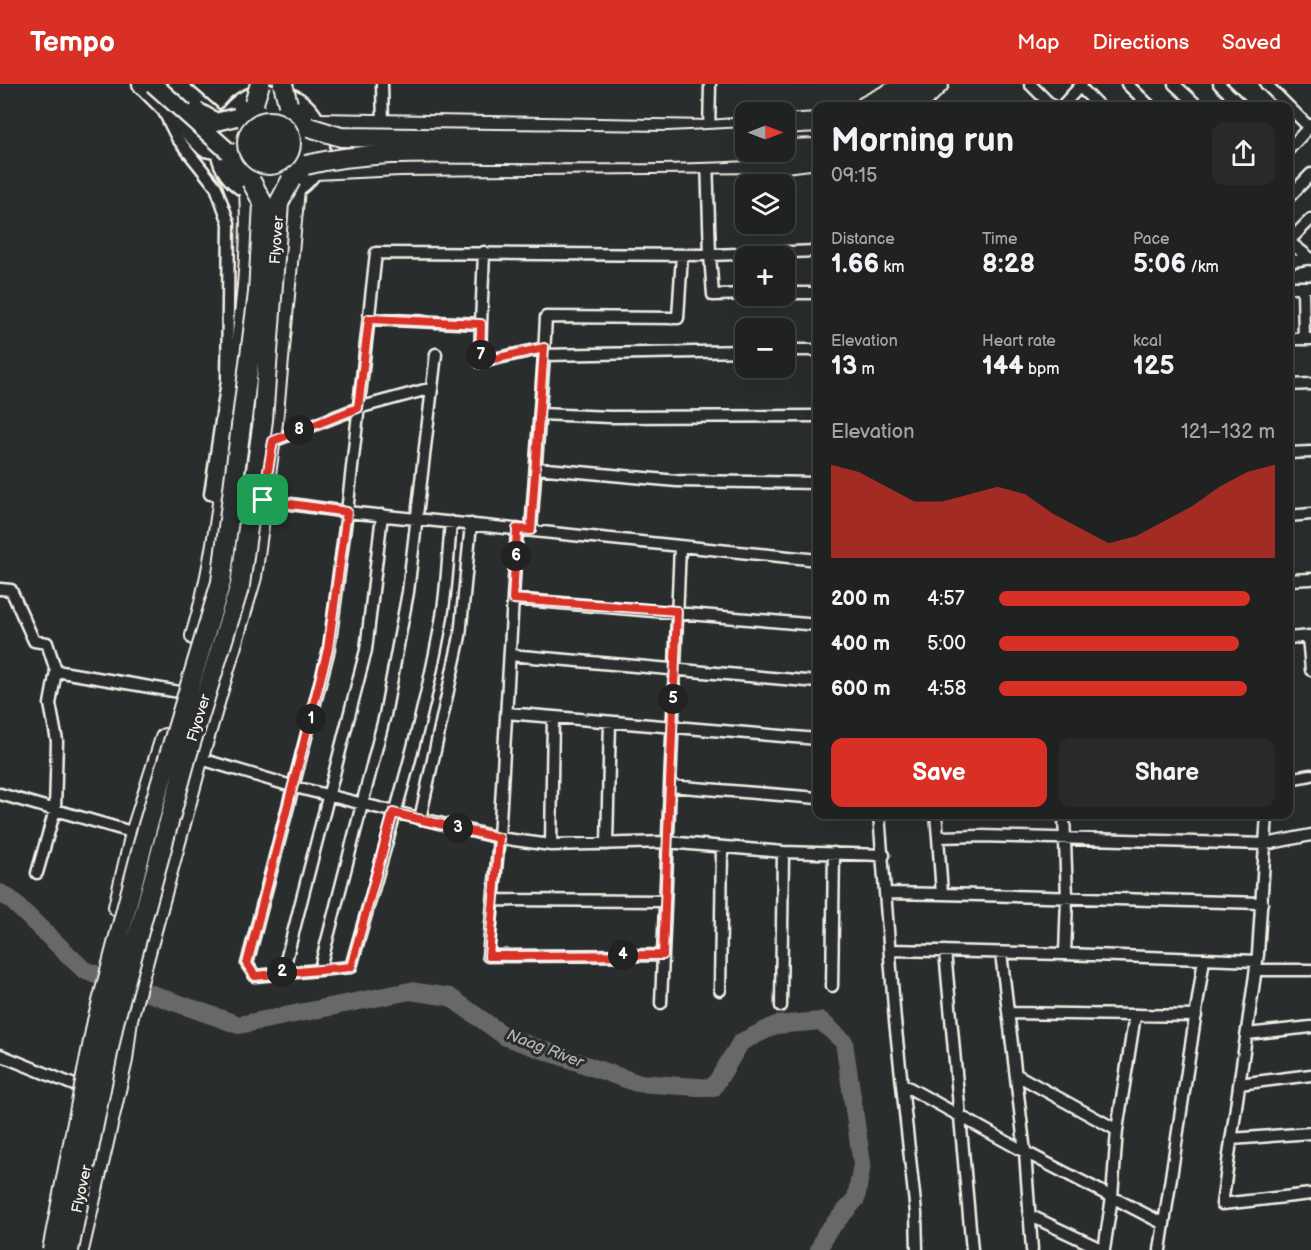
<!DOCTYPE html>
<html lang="en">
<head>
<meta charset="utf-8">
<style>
  body { margin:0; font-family:"Balsamiq Sans",sans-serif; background:#282a2a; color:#f1f3f6; height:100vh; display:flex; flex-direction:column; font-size:22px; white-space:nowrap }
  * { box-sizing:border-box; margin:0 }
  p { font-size:20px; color:#a2a4a5 }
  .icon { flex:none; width:33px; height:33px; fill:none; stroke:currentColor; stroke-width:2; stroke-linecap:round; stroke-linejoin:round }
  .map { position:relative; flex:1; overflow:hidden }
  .sheet { position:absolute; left:813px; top:18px; width:480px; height:717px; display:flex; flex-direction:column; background:#202222; border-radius:12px; box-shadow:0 6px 24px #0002,0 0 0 2px #3d3f40 }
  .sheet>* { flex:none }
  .needle { width:39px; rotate:90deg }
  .buttons { position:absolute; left:735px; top:18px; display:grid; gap:12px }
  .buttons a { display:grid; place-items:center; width:60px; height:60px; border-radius:12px; background:#202222; box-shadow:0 6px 24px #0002,0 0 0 2px #3d3f40; font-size:30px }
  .pin { position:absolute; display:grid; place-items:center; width:51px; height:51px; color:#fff; margin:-26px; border-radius:12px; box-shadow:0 3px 9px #0006 }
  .km { position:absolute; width:30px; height:30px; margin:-15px; border-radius:50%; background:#222; color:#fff; font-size:16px; line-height:30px; text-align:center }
  .round { display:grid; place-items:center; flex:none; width:63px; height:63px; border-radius:12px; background:#282a2a }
  .headline { display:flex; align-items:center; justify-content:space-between; height:102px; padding:0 18px }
  h1 { font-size:33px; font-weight:800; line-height:45px }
  .metrics { display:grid; grid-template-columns:repeat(3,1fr); gap:9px; height:102px; padding:6px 18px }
  .metrics div { display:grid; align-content:center }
  .metrics b { font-size:26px; font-weight:800 }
  .metrics small { font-size:16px; font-weight:400 }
  .metrics p { font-size:16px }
  .chart { height:168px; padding:12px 18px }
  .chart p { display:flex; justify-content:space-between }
  .chart svg { width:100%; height:108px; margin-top:6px; fill:#d93025; opacity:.7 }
  .button { display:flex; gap:12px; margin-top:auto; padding:12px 18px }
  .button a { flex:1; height:69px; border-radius:12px; background:#d93025; color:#fff; font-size:24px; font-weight:800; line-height:69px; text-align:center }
  .button a+a { background:#282a2a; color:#f1f3f6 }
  ul { padding:0 18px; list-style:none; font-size:20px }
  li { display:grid; grid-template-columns:96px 72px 1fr; align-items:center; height:45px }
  li i { height:15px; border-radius:8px; background:#d93025 }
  header { display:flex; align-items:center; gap:36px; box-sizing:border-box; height:84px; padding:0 30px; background:#d93025; color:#fff }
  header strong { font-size:28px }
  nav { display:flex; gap:33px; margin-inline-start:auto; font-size:21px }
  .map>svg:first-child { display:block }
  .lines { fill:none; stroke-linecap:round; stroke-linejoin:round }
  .river { stroke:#676866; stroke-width:18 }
  .minor-casing { stroke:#f4f1e8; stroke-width:15 }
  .primary-casing { stroke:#f4f1e8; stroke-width:21 }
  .trunk-casing { stroke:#f4f1e8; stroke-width:22 }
  .minor { stroke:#2a2d2e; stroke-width:10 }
  .primary { stroke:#2a2d2e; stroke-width:16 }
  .trunk { stroke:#2a2d2e; stroke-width:18 }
  .primary-bridge-casing { stroke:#f4f1e8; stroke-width:21; stroke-linecap:butt }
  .trunk-bridge-casing { stroke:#f4f1e8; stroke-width:22; stroke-linecap:butt }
  .primary-bridge { stroke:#2a2d2e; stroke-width:16 }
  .trunk-bridge { stroke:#2a2d2e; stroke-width:18 }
  .route-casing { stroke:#fff; stroke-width:12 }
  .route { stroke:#d93025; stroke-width:8 }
  .labels { text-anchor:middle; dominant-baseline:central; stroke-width:6; stroke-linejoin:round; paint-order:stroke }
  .street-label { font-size:15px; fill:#f4f1e8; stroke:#2a2d2e }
  .water-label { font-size:16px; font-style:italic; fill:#b5b3ae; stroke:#2a2d2e }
</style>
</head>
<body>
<header>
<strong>Tempo</strong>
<nav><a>Map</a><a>Directions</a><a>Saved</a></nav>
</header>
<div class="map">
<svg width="1311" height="1166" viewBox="0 0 1311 1166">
  <rect width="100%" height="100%" fill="#2a2d2e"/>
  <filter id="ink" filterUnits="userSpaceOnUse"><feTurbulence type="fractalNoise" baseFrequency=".0167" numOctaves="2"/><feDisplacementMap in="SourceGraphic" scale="12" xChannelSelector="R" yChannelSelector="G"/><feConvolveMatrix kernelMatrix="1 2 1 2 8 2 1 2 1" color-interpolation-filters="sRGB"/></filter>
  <g filter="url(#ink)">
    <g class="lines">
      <path class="river" d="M0,809L10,815L84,886L239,941L410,907L450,913L506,953L637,999L713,1004L741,958L776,941L821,937L844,958L862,1080L856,1115L826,1149L819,1166"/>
      <defs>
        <path id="minor" d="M382,0L383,40
          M1030,0L1052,22
          M1127,0L1150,22
          M1174,0L1198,22
          M1219,0L1242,22
          M1266,0L1309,43
          M1080,3L1099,22
          M1062,22L1082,0
          M164,28L177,54L216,103L229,139L227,297L210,410L257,415
          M709,50L710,0
          M1288,66L1311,41
          M707,75L710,171L818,167
          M1288,114L1311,90
          M1288,157L1311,175
          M1288,158L1311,135
          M1288,178L1311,174
          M1288,203H1311
          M1303,203L1304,255
          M784,209H818
          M746,210L713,211L710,171L376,169L347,428L818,476
          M369,235L481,240L484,168
          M481,240L480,278L544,264
          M1288,255H1311
          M784,266H818
          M544,271L546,233L678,234L682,171
          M1288,301L1311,300
          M540,330L610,333L818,332
          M272,360L273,357L358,324L432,304
          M1288,369L1311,368
          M536,384L677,397L818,399
          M264,411L263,416L347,428L329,565L247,880L255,892L351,883C383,768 420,655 441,538C447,506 448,471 451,438
          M1288,432L1311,430
          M517,445L499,754L551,761L667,758L783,768L884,771
          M531,446L544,271L746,267
          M1288,496L1311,495
          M0,505L11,506L34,557L47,559L56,587L179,608
          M513,515L818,541
          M1308,552L1311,586
          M1288,554L1311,552
          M510,571L818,598
          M506,629L818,655
          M194,673L295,703L499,754L488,872L663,871
          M1288,695L1311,691
          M670,702L818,714
          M0,710L135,749
          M879,730L895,937L916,1129L917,1166
          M936,730L938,753L981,752L1266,760L1311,751
          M1064,730L1067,813L1065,870L1257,877
          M1267,730L1258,870L1222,1120L1311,1110
          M420,735L460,552L471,440
          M938,753L942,810L1262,819
          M607,760L610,638
          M551,761L553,633
          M37,789L55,726L57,657L50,620L56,587
          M886,809L942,810
          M494,816L665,817
          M891,866L1065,870
          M945,867L972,1166
          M1001,869L1025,1068L1032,1166
          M320,884L385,631L408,508L436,270
          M1256,886H1311
          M283,888L366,566L382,431
          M832,902L834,769
          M720,906L722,763
          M661,919L680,462
          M781,922L783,768
          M1009,929L1196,932
          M1247,950L1311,943
          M0,971L79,1003
          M1017,991L1117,1046
          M902,1000L1025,1068L1164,1140
          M1239,1000L1311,991
          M1231,1055L1311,1049
          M1029,1131L1103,1166
          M1104,1166L1112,1113L1117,1046L1135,931
          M1160,1166L1204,875"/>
        <path id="primary" d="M141,0L205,64L219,67
          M176,0L214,33
          M219 60a51 51 0 1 1 102 0a51 51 0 1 1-102 0Z"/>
        <path id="trunk" d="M227 59a42 42 0 1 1 84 0a42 42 0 1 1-84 0Z
          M865,22L907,0
          M893,22L902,18L920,0
          M917,22L939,0
          M318,39L710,46L746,43
          M784,40L818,38
          M784,65L818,64
          M315,86L400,82L785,79L818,75
          M195,552C219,473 226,388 235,306C243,240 253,174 249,107
          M118,823L135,749L165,654
          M79,1166L123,976L128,935L199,673L252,493L273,339L295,105"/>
      </defs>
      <use href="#minor" class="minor-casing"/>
      <use href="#primary" class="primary-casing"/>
      <use href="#trunk" class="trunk-casing"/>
      <use href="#minor" class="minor"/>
      <use href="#primary" class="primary"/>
      <use href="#trunk" class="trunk"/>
      <defs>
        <path id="primary-bridge" d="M153,0L228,67
          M197,27L216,38L236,33"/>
        <path id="trunk-bridge" d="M283,0L288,20
          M254,19L260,0
          M309,43L341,53L669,57L746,53
          M306,81C365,67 428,69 489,70C574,70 660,72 746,67
          M52,1166L97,937L148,741L221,498L258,209L263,119L251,97
          M69,1166L114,939L187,672L240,501L263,336L279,119L291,96"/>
      </defs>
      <use href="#primary-bridge" class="primary-bridge-casing"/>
      <use href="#trunk-bridge" class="trunk-bridge-casing"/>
      <use href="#primary-bridge" class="primary-bridge"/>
      <use href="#trunk-bridge" class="trunk-bridge"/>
    </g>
  </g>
  <g class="lines" filter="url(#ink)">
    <defs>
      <path id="route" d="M369,235L481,240L480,278L544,264L531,446L517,445L513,515L677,527L663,871L489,872L499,754L393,729L351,883L255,892L247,880L328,565L347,428L263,416L273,357L358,324Z"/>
    </defs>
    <use href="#route" class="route-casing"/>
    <use href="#route" class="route"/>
  </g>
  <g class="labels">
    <g class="street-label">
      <text transform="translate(277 156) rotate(-86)">Flyover</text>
      <text transform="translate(199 634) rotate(-73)">Flyover</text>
      <text transform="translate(82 1105) rotate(-78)">Flyover</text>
    </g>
    <g class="water-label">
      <text transform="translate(545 965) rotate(21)">Naag River</text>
    </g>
  </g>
</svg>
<div class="buttons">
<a><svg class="needle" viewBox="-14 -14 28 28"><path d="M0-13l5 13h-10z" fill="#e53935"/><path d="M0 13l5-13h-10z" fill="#a2a4a5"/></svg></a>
<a><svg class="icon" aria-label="layers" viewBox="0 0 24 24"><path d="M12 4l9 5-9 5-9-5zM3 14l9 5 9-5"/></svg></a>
<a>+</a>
<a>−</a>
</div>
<div class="pin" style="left:263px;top:416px;background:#1e9e55"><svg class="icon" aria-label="arrive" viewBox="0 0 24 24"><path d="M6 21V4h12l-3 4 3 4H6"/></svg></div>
<b class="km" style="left:311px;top:635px">1</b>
<b class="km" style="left:282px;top:888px">2</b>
<b class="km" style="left:458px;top:744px">3</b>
<b class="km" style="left:623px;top:871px">4</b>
<b class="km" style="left:673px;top:615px">5</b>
<b class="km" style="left:516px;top:472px">6</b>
<b class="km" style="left:481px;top:271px">7</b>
<b class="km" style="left:299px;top:346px">8</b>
<section class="sheet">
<div class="headline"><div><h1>Morning run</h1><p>09:15</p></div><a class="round"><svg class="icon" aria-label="share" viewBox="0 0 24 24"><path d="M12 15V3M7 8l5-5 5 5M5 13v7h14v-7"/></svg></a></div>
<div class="metrics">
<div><p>Distance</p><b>1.66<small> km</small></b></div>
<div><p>Time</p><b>8:28</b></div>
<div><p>Pace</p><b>5:06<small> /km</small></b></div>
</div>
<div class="metrics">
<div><p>Elevation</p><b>13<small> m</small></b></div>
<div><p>Heart rate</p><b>144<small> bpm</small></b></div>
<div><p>kcal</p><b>125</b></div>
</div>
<div class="chart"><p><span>Elevation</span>121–132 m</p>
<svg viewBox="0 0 160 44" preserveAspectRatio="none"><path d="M0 44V6L10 9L20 15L30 21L40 21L50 18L60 15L70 18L80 26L90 32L100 38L110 35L120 29L130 23L140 15L150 9L160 6V44z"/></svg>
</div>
<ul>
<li><b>200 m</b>4:57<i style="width:91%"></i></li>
<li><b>400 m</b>5:00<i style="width:87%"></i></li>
<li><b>600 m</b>4:58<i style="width:90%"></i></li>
</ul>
<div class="button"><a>Save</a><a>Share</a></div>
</section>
</div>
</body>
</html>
